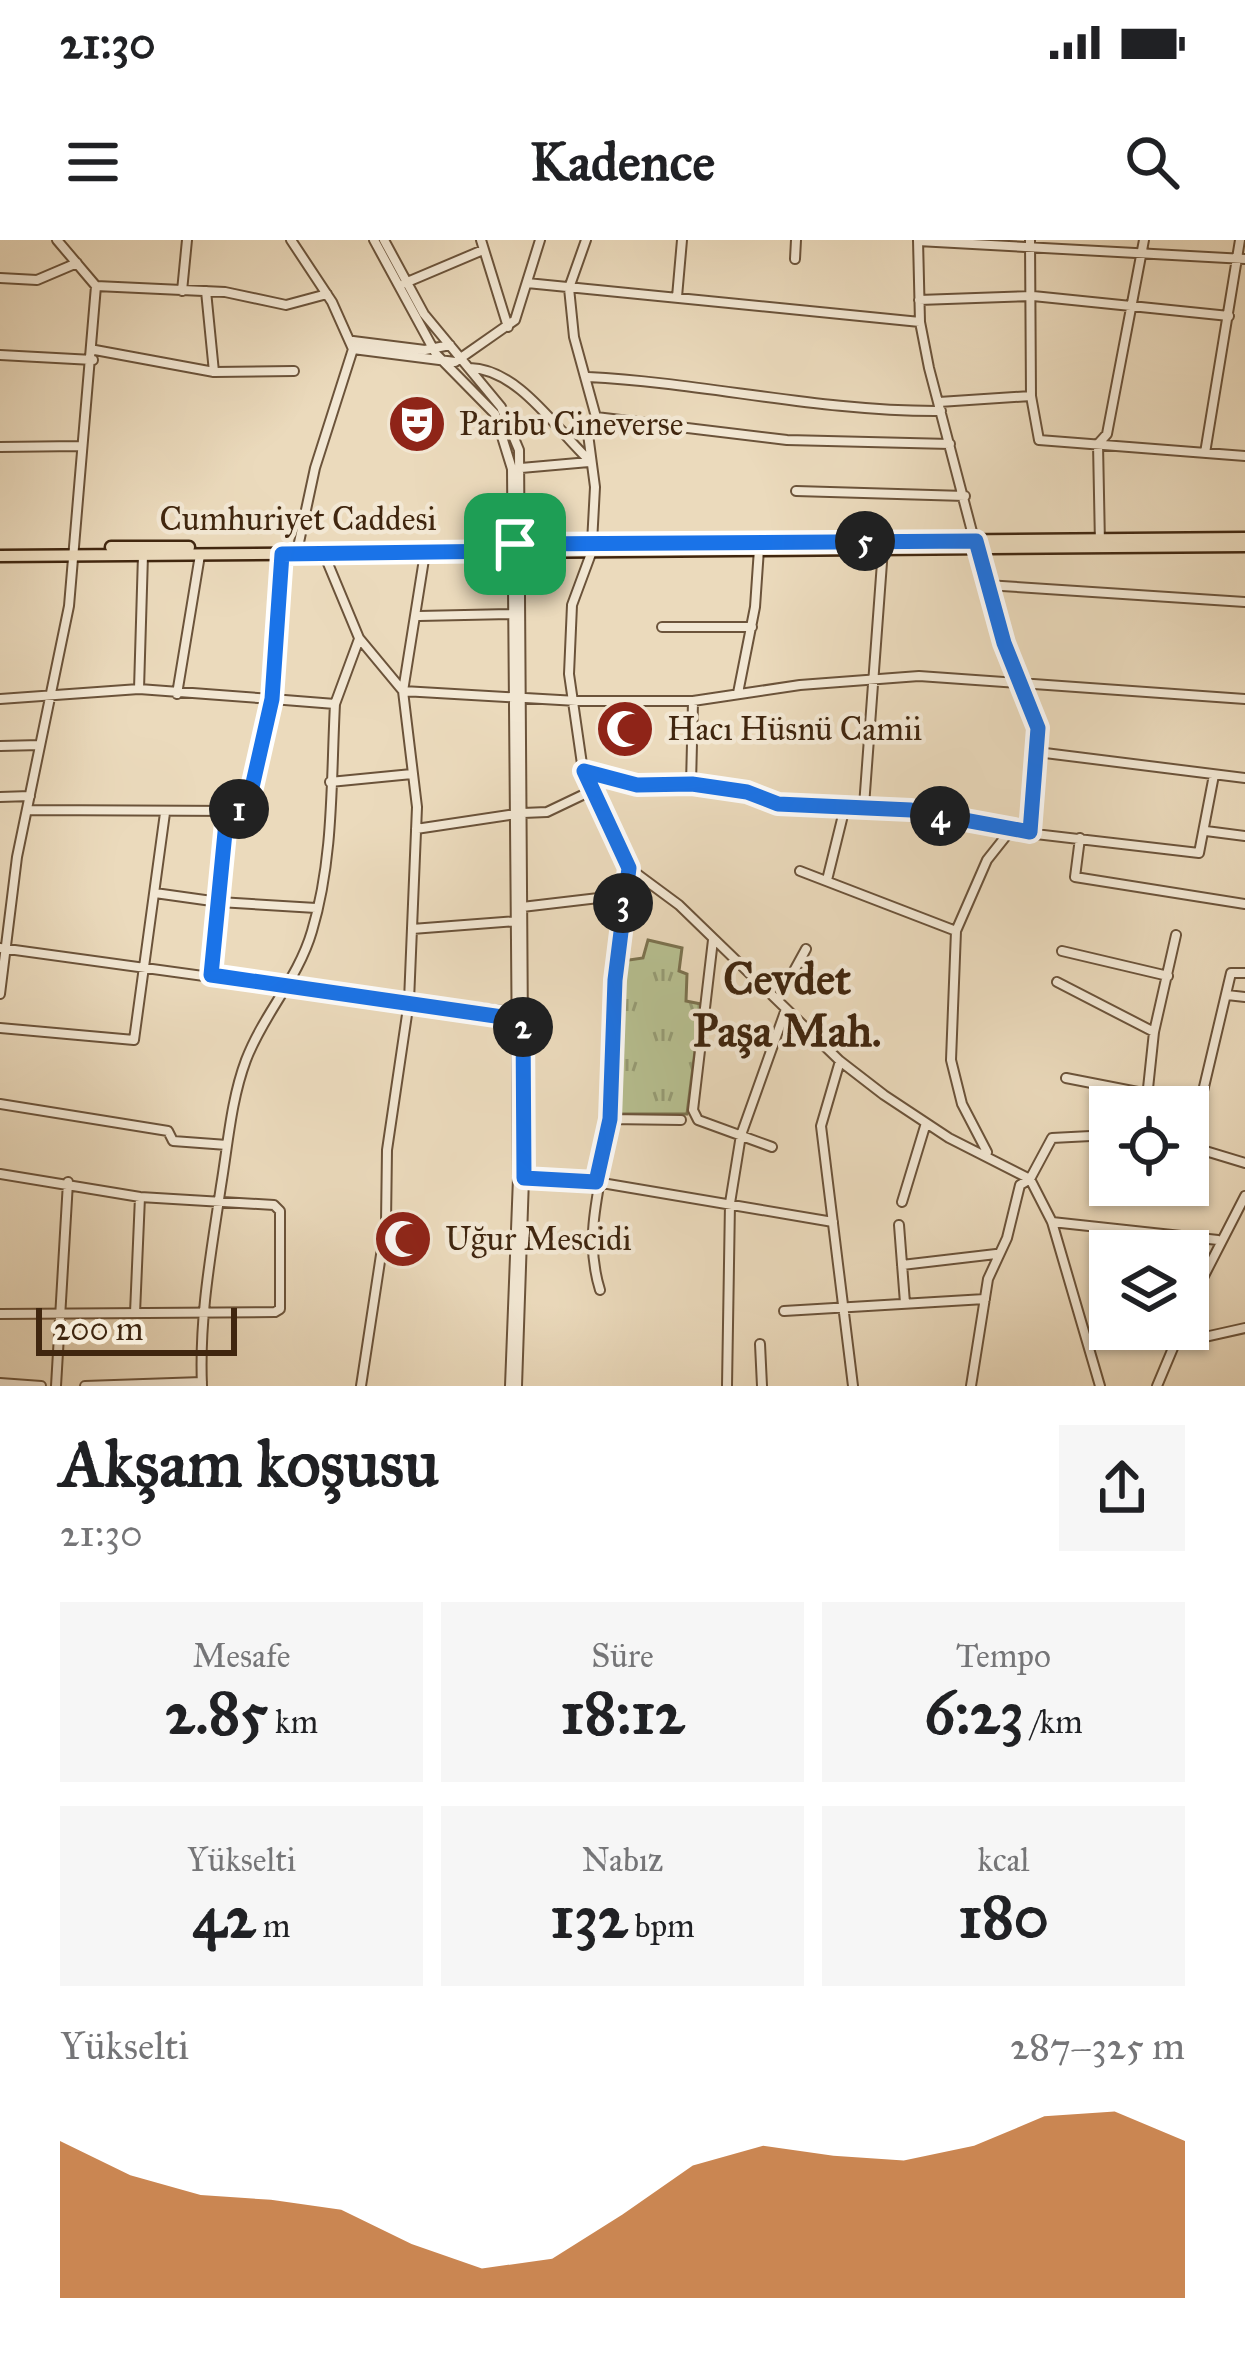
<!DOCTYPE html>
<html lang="tr">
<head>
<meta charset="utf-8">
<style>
  body { margin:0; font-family:"IM FELL Great Primer",serif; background:#f6f6f6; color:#202124; height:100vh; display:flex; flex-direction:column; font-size:45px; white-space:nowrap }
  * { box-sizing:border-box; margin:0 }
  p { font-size:39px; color:#757577 }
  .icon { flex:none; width:66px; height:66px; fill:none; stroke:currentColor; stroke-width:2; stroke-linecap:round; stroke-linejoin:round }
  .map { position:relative; height:1146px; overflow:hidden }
  .sheet { display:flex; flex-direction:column; background:#fff; flex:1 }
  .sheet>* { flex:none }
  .fabs { position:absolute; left:1089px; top:846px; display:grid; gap:24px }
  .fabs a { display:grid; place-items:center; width:120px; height:120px; border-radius:0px; background:#fff; box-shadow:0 3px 9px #0004; font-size:60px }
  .scale { position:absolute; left:36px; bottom:30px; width:201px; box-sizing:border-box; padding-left:12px; border:6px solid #40260f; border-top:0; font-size:33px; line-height:42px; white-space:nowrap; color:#40260f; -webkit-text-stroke:9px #f2e7d3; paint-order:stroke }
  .pin { position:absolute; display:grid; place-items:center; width:102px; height:102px; color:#fff; margin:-51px; border-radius:24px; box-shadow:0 6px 18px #0006 }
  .km { position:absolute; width:60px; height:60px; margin:-30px; border-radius:50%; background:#222; color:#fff; font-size:33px; line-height:60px; text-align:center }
  .round { display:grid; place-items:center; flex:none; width:126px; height:126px; border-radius:0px; background:#f6f6f6 }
  .headline { display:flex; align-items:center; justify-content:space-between; height:204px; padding:0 60px }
  h1 { font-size:66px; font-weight:800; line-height:90px }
  .stats { display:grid; grid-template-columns:repeat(3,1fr); gap:18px; height:204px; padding:12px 60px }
  .stats div { display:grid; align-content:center; border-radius:0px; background:#f6f6f6; text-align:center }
  .stats b { font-size:60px; font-weight:800 }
  .stats small { font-size:33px; font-weight:400 }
  .stats p { font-size:33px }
  .chart { height:336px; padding:24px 60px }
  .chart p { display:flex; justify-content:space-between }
  .chart svg { width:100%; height:216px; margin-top:12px; fill:#b45309; opacity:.7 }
  .status { display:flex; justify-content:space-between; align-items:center; height:84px; padding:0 60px; background:#fff; direction:ltr }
  .status svg { height:33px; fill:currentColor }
  header { display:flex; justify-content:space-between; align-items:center; height:156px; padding:0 60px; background:#fff; font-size:54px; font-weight:800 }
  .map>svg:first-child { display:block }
  .grass { fill:url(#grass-tufts); stroke:#7c7350; stroke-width:3 }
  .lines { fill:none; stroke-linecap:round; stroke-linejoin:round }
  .minor-casing { stroke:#6b533a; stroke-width:12 }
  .major-casing { stroke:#40260f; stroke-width:15 }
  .minor { stroke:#f2e7d3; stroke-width:8 }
  .major { stroke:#ebdabc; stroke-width:10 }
  .route-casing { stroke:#fff; stroke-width:24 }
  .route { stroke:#1a73e8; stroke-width:15 }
  .labels { text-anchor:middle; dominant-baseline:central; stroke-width:9; stroke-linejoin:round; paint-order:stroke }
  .poi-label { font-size:33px; fill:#40260f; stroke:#f2e7d3; text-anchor:start }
  .street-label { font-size:33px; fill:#40260f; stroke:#f2e7d3 }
  .district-label { font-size:45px; font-weight:bold; fill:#40260f; stroke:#f2e7d3 }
</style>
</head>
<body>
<div class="status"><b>21:30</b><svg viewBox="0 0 49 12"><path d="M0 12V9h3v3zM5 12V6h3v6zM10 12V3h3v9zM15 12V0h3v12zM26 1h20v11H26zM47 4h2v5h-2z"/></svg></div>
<header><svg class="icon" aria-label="menu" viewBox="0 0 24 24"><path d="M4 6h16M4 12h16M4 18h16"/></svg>Kadence<svg class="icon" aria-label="search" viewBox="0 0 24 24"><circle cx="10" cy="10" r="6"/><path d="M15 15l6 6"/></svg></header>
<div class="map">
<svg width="1245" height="1146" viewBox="0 0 1245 1146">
  <defs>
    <pattern id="grass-tufts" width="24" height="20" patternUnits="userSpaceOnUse" patternTransform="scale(3)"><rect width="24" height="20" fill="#b7c091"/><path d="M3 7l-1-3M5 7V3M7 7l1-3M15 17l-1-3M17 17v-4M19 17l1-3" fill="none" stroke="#969c75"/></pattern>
  </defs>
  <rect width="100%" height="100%" fill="#ebdabc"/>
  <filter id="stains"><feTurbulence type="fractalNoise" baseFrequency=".00167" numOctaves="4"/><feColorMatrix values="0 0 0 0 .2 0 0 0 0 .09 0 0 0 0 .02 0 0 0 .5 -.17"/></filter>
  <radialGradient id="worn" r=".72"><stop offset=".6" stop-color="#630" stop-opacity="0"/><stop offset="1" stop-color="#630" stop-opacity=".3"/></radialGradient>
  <path class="grass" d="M648,700L682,708L679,731L687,734L686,761L701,764L687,874H619L615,858L622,721L643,718Z"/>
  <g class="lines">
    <defs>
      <path id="minor" d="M291,0L332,62L353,109L315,228L298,307
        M374,0L436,114L495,174L512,229L518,938L510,1146
        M384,0L424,74L501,167L519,210L524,938L517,1146
        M481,0L508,87
        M586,0L569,48L574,97L596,177L588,194L595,247L592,303
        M918,0L920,82L929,128L986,345L1038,488L1030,592
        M1030,0L1031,156L1039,200L1245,216
        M918,1L1245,19
        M795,19L796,0
        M0,38L37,40L77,23
        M405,43L483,10
        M527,43L920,82
        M96,46L225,52L286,65L327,54
        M182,51L187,0
        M206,51L214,132
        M677,57L682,0
        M919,60L1033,56L1229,76
        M353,101L425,110L450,105
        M353,109L455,122L515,80L540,0
        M95,110L214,132L294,131
        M0,115L93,120
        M470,128C518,129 556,189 588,219
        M588,137C706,143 821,172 941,171
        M939,162L1031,156
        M596,177L787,200L950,204
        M0,207L79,206
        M1205,213L1240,0
        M521,228L589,222
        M796,251L965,256
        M1100,304L1098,204L1107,194L1144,0
        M592,311L572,365L569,434L583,531L629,628L679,665L840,821L884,855L949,898L1030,939L1052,982L1100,1146
        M324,314L359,398L403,451L577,461H693L800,445L919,436L1245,459
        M986,345L1245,362
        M419,376L513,374
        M662,387H752
        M139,449L143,315
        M738,453L755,367L759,309
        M177,454L200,315
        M0,459L139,449L272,459L282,314
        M335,464L359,399
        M0,506L40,505
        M1037,512L1245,538
        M585,532L637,546L691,544L747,552L778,564L911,570L1010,591
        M330,542L412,534
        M691,544L693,462
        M0,557L30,556
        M864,566L883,309
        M28,570L236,571L248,565L272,459L335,464C331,539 334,618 312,691C298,739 264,773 246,820C231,860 228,904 221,946C211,1014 199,1077 202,1146
        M523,573L547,572L591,551
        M416,589L516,574
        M1206,591L1245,596
        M1080,598L1075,637L1245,664
        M800,631L956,691
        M827,640L845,567
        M155,653L219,662L227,571
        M522,667L624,655
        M412,689L517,681
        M713,700L693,870L698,880L772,907
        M0,708L522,780
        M1062,711L1168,736
        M211,735L219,662L316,668
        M1057,742L1154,792
        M327,751L521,773
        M0,754L17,617L69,366L96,46L57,0
        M1227,755L1245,757
        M778,760L806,709
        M0,788L134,800L165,573
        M840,821L821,886L853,1146
        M1066,838L1148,854
        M0,864L168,891L173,901L227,905
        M1146,867L1154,792L1176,695
        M610,879L681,880
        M1189,906L1245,923
        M1190,906L1231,733H1245
        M987,912L962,864L951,820L956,691L987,620L1010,591L1199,613L1214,535
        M0,934L140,957L274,965L280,971V1069L275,1072L0,1074
        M519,938L596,942L833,982
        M902,962L926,883
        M1052,982L1218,1000
        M899,985L905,1063
        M902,1025L996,1014
        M600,1050C581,989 605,937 610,877C617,794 613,710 629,628
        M1188,1067L1245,956
        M784,1071L985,1059
        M135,1073L140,957
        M1178,1103L1245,1088
        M760,1104L762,1146
        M0,1143L41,1146
        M56,1146L68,942
        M85,1146L202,1142
        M361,1146L386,982L387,910L409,761L417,567L403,451L425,313
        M727,1146L730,963L741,895L786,769
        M971,1146L988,1039L1007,998L1020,945L1030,939L1052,898L1110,895
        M1157,1146L1181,1089"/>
      <path id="major" d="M783,302L1245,298
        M537,304L753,302
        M111,307H189
        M0,316L1245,306"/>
    </defs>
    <use href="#minor" class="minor-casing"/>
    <use href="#major" class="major-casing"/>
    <use href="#minor" class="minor"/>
    <use href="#major" class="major"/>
  </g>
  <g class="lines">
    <defs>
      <path id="route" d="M976,301L1004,403L1038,488L1030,592L911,570L778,564L747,552L692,544L637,545L584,531L629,628L615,740L610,879L596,942L524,938L523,780L211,735L227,572L248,565L272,459L282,314L515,311V304H524Z"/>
    </defs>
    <use href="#route" class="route-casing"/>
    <use href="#route" class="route"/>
  </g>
  <defs>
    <symbol id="theatre-disc" viewBox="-11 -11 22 22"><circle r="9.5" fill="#8f2418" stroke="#f2e7d3"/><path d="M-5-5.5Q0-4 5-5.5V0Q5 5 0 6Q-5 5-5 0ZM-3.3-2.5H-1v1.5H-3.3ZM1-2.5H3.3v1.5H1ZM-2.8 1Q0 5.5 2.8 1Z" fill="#fff"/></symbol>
    <symbol id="mosque-disc" viewBox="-11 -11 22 22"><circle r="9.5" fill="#8f2418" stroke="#f2e7d3"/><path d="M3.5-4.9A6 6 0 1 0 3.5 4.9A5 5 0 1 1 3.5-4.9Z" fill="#fff"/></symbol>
  </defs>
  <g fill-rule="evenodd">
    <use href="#theatre-disc" x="384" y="151" width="66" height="66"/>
    <use href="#mosque-disc" x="592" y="456" width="66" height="66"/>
    <use href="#mosque-disc" x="370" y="966" width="66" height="66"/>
  </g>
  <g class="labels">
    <g class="poi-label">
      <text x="459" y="184">Paribu Cineverse</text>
      <text x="667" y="489">Hacı Hüsnü Camii</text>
      <text x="445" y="999">Uğur Mescidi</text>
    </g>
    <g class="street-label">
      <text x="298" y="279">Cumhuriyet Caddesi</text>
    </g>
    <g class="district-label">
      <text x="787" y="738">Cevdet<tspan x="787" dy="52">Paşa Mah.</tspan></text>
    </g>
  </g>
  <rect width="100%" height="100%" filter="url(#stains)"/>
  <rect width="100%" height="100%" fill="url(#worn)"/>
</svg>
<div class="fabs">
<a><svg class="icon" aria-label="locate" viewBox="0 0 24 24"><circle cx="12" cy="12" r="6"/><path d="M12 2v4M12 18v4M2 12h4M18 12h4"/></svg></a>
<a><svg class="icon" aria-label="layers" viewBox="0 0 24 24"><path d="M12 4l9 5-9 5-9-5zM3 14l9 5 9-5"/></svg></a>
</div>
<div class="scale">200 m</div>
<div class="pin" style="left:515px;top:304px;background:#1e9e55"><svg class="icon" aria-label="arrive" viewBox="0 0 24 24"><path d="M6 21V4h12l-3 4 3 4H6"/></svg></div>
<b class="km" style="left:239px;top:569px">1</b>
<b class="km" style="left:523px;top:787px">2</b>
<b class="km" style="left:623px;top:663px">3</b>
<b class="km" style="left:940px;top:576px">4</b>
<b class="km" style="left:865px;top:301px">5</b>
</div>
<section class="sheet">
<div class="headline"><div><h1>Akşam koşusu</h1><p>21:30</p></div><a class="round"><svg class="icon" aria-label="share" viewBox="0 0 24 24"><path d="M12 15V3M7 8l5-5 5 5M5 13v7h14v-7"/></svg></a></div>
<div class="stats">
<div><p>Mesafe</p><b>2.85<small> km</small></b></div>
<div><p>Süre</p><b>18:12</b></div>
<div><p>Tempo</p><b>6:23<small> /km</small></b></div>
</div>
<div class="stats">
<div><p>Yükselti</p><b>42<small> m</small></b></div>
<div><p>Nabız</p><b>132<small> bpm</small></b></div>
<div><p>kcal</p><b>180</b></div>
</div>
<div class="chart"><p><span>Yükselti</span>287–325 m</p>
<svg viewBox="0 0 160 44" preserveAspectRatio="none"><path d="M0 44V12L10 19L20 23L30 24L40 26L50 33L60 38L70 36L80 27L90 17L100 13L110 15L120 16L130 13L140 7L150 6L160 12V44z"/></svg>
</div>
</section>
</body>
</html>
